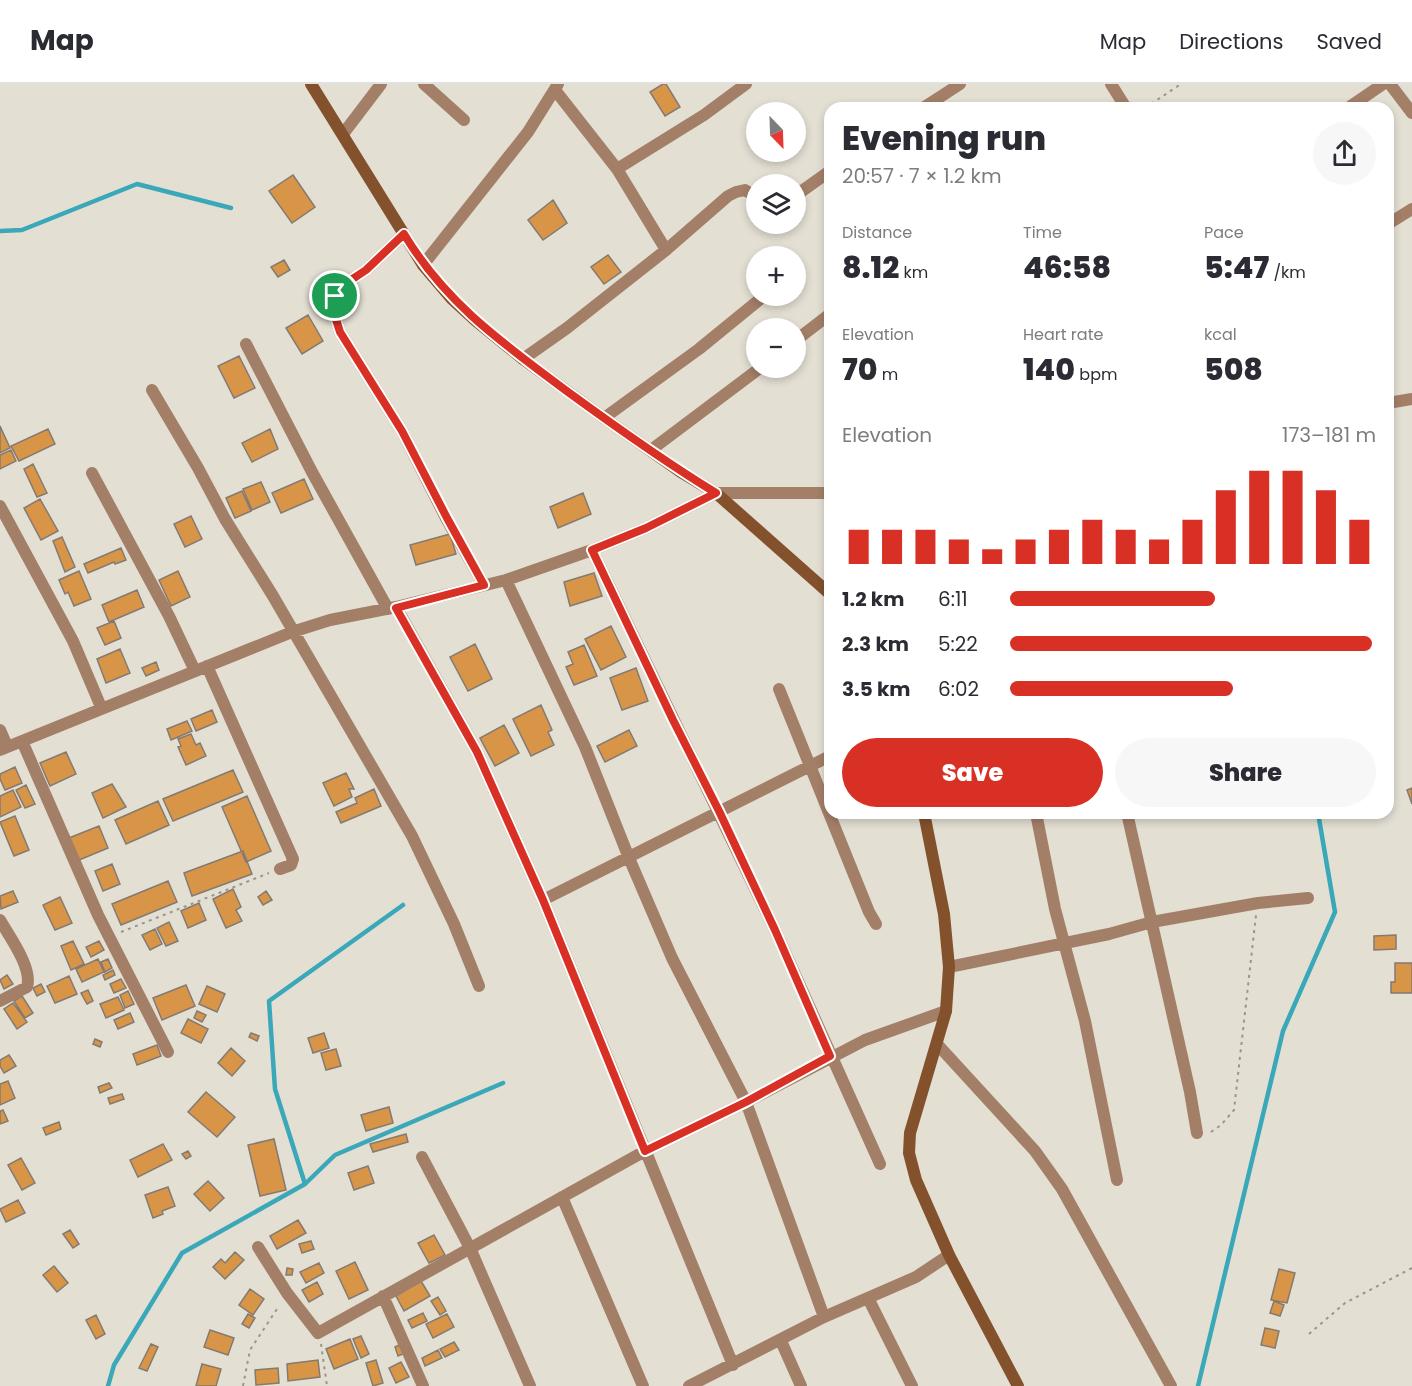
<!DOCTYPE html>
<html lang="en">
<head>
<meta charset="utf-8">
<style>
  body { margin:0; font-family:Poppins,sans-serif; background:#f7f7f7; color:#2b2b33; height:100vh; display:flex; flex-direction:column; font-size:22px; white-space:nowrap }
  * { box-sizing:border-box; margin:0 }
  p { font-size:20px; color:#7c7c81 }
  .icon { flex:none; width:33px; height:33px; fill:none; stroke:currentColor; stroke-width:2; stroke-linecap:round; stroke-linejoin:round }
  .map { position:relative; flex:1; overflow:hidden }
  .sheet { position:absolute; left:824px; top:18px; width:570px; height:717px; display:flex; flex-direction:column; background:#fff; border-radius:18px; box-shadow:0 3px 9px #0003 }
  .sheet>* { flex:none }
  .needle { width:39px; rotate:157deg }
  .controls { position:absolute; left:746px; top:18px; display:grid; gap:12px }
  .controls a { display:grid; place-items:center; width:60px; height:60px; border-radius:50%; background:#fff; box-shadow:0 3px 9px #0003; font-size:30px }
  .pin { position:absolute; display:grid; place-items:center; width:51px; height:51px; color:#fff; margin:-26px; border:3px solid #fff; border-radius:50%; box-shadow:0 2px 6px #0007 }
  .round { display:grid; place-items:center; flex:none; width:63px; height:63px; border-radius:32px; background:#f7f7f7 }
  .overview { display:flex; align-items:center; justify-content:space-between; height:102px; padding:0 18px }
  h1 { font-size:33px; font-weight:800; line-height:45px }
  .metrics { display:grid; grid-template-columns:repeat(3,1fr); gap:9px; height:102px; padding:6px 18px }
  .metrics div { display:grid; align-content:center }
  .metrics b { font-size:30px; font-weight:800 }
  .metrics small { font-size:16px; font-weight:400 }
  .metrics p { font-size:16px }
  .chart { height:168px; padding:12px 18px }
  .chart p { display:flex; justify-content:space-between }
  .chart svg { width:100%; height:108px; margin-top:6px; stroke:#d93025; stroke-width:6 }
  .primary-button { display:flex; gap:12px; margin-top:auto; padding:12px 18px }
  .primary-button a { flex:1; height:69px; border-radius:36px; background:#d93025; color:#fff; font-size:24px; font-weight:800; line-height:69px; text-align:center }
  .primary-button a+a { background:#f7f7f7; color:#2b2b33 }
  ul { padding:0 18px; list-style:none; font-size:20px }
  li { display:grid; grid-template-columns:96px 72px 1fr; align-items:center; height:45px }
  li i { height:15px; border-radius:8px; background:#d93025 }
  header { display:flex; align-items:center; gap:36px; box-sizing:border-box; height:84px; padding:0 30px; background:#fff; border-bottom:2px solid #e1e1e2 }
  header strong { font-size:28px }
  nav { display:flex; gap:33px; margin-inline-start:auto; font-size:21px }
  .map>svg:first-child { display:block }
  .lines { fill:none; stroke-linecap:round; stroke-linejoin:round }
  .stream { stroke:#3aa8b8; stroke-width:4.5 }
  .building { fill:#d99547; stroke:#837a72; stroke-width:1.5 }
  .path { stroke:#98958c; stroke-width:2; stroke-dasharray:3 4.5; stroke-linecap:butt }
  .street { stroke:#a47f68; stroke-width:12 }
  .secondary { stroke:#84512d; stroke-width:12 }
  .route-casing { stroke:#fff; stroke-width:12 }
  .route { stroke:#d93025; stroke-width:8 }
</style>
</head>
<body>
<header>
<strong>Map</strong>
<nav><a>Map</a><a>Directions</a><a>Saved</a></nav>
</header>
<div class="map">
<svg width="1412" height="1302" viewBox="0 0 1412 1302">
  <rect width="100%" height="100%" fill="#e3dfd3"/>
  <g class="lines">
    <path class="stream" d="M0,147L22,146L137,100L231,124
      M305,1100L275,1005L269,917L403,821
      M108,1302L114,1281L182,1169L305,1100L335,1071L503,999
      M1198,1302L1283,947L1335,828L1318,729"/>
  </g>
  <path class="building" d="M663,0H666L680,23L665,32L650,8Z
    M293,91L315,123L292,139L269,107Z
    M553,116L567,139L543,156L528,136Z
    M608,171L621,188L604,200L591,183Z
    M284,176L290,186L278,193L271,183Z
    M308,231L323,257L302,270L286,244Z
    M239,272L255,304L234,314L218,282Z
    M0,342L10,364L0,369Z
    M48,345L55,360L19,377L11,362Z
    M270,345L278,365L252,378L242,359Z
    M11,366L16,377L0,385V371Z
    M33,380L47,409L37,413L24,385Z
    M304,395L313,415L281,429L272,409Z
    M261,398L270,418L252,426L243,405Z
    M242,407L251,427L235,434L226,414Z
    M583,409L591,430L558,444L550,423Z
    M40,415L58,447L41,456L24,424Z
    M191,432L202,455L185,463L174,440Z
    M450,450L456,470L416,481L410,461Z
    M62,453L75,483L65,488L53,457Z
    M121,464L126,476L115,480L114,478L88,489L84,480Z
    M79,487L91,515L74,522L68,508L65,510L59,496Z
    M178,487L190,513L171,522L159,496Z
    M594,489L602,512L570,522L564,498Z
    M137,506L144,523L109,538L102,521Z
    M114,537L121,554L105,561L97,544Z
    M611,542L626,573L601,586L585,555Z
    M475,560L492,595L468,607L450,573Z
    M584,561L597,592L574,601L566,583L573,580L568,568Z
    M120,565L130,589L106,599L97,575Z
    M156,578L159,586L146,592L142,584Z
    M636,584L648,617L622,626L610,594Z
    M541,621L552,646L548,648L554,661L531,672L513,635Z
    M212,626L217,638L196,647L191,635Z
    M187,637L192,647L171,656L167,645Z
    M504,641L519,669L495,682L480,654Z
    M629,646L637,662L605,678L597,662Z
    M191,650L196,661L200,659L206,672L186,681L178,663L181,662L178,655Z
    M66,668L76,690L50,702L40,679Z
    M15,683L22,699L5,706L0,695V690Z
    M233,686L243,708L173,737L163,715Z
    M346,689L354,705H349L352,713L334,722L323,699Z
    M112,700L126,723L103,734L92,709Z
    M26,701L35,720L25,724L16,706Z
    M1412,704V720L1407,706Z
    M374,705L381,722L341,739L336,728L357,719L355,714Z
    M13,706L21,723L0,733V712Z
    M247,712L271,767L246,778L222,723Z
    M158,717L169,741L126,760L115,736Z
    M15,732L29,766L14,772L0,738Z
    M99,742L108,764L79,776L69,754Z
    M243,767L252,790L192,812L184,789Z
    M112,780L120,800L103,807L95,787Z
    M168,797L177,818L121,841L112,820Z
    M233,805L241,823L236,826L242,837L226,844L213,815Z
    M13,807L18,818L1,825L0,812Z
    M266,807L272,816L263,821L258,813Z
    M60,813L72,839L55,846L43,821Z
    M199,819L206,836L188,844L181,827Z
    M169,838L178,857L166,862L157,844Z
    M155,845L162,860L150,866L142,851Z
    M1396,851V865L1374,866V852Z
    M73,857L84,880L71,886L61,862Z
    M99,857L104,866L91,873L86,863Z
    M98,875L104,888L82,898L76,885Z
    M108,875L112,884L105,888L101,878Z
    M1395,879H1412V909H1391V898H1395Z
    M113,886L115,891L105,896L103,891Z
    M7,891L13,900L4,905L0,896Z
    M69,892L77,910L55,919L47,902Z
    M121,895L126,904L114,909L110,900Z
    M41,900L45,908L37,912L33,904Z
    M186,901L195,922L162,936L153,914Z
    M207,902L225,910L217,928L199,920Z
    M88,906L93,917L87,920L81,909Z
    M128,907L134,920L125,924L120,911Z
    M22,912L33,929L25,934L14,917Z
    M118,913L124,926L106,934L100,920Z
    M13,919L27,938L17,945L4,925Z
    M197,927L206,931L202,938L194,934Z
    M130,929L134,938L118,945L114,936Z
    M188,935L208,945L201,959L181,949Z
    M251,949L259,952L257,957L249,953Z
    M324,949L329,964L313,969L308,954Z
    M95,955L102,958L100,963L93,960Z
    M157,961L161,972L137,981L133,970Z
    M231,964L245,977L232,992L218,979Z
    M336,965L341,982L326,986L321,969Z
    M9,971L16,982L4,989L0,982V976Z
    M8,997L15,1014L0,1021V1000Z
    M109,999L112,1004L100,1009L98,1003Z
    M206,1008L235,1033L217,1053L188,1028Z
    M122,1010L124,1015L110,1020L108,1014Z
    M389,1023L393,1039L366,1047L361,1031Z
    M3,1026L8,1037L0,1040V1027Z
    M59,1038L61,1045L46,1051L43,1044Z
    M406,1050L408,1058L373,1068L370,1060Z
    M274,1055L286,1106L260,1112L248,1061Z
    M163,1060L172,1076L138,1093L130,1076Z
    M188,1067L191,1072L186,1075L182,1070Z
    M21,1074L35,1099L22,1106L8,1081Z
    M368,1082L374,1099L354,1106L348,1089Z
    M208,1097L224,1114L210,1127L194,1110Z
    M168,1103L175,1122L162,1127L163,1130L153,1134L145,1111Z
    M18,1116L25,1129L6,1138L0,1125Z
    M298,1136L306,1149L277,1165L270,1152Z
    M70,1146L79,1160L73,1164L63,1150Z
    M434,1151L445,1171L429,1179L418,1159Z
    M311,1157L314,1165L302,1169L299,1160Z
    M235,1168L244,1176L225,1195L213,1183L221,1175L225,1179Z
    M355,1178L368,1206L349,1215L336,1187Z
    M319,1179L324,1189L306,1199L300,1188Z
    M54,1182L68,1199L57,1208L43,1191Z
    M287,1184L293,1185L292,1191H286Z
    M1279,1185L1295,1189L1287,1219L1271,1216Z
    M421,1197L430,1212L404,1227L396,1212Z
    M317,1198L323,1210L309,1218L302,1206Z
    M250,1205L264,1215L253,1231L239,1221Z
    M438,1213L446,1227L440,1231L431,1217Z
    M1274,1217L1284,1221L1280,1232L1270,1229Z
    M423,1229L427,1237L412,1244L408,1236Z
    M248,1230L255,1234L249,1244L242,1240Z
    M447,1230L454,1243L433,1254L426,1240Z
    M96,1231L105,1250L96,1255L86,1236Z
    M1265,1244L1279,1247L1275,1264L1261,1261Z
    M210,1246L234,1254L228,1271L204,1263Z
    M361,1252L369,1270L361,1274L353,1255Z
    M350,1255L358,1275L334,1285L326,1265Z
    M454,1258L459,1266L445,1273L440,1265Z
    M151,1260L158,1263L147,1287L139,1284Z
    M401,1260L405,1269L398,1272L395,1263Z
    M438,1266L442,1274L425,1282L422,1274Z
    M318,1276L320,1293L288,1297L287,1280Z
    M376,1276L383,1299L373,1302L366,1279Z
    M401,1278L409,1293L396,1299L389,1284Z
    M202,1280L221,1285L216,1302H196Z
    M278,1284L279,1299L256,1301L255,1286Z"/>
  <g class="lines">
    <path class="path" d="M1145,24L1181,0
      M121,848L269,789
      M1211,1048L1221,1041L1234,1026L1256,831
      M1309,1250L1345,1219L1412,1184
      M321,1260L327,1302
      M243,1302L250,1266L279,1222"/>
    <path class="street" d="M424,0L464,36
      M1111,0L1126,24
      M1390,0L1412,29
      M555,6L617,85L666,166
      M923,24L960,0
      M1348,24L1383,0
      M343,50L381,0
      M617,85L704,31L746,0
      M795,112L830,87
      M1388,140L1412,125
      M404,150L366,186L345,200L335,212L333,226L340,248L402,347L446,434L484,501
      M423,181L528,48L558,0
      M795,257L830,230
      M246,260L312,388L388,525
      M523,275L567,244L666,166L728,112L736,108L745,106L756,113
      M152,306L198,384L225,435L273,512L412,752L454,840L479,902
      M1388,319L1412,315
      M604,334L699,265L764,212
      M651,366L760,284
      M92,389L169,532L195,587
      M0,422L73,557L101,623
      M592,466L775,846L880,1080
      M506,496L585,663L629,774L672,874L746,1018L824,1233
      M396,523L477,668L543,816L733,1281
      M207,582L293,775L291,781L280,785
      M779,605L869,828L876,840
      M0,646L7,662
      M22,657L98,831L168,968
      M0,666L292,548L330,536L396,523L506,496L592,466L646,444L716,409H830
      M1036,729L1055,825L1085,937L1117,1096
      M1127,729L1190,1008L1197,1049
      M543,816L830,672
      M0,836C9,852 33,884 27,903L0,917
      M949,883L1109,850L1152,838L1258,819L1308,814
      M937,960L1035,1067L1062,1105L1171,1302
      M422,1073L470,1164L530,1302
      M562,1113L643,1302
      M258,1163L287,1209L318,1249L645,1067L746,1018L865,956L946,927
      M383,1212L423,1302
      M868,1214L912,1302
      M781,1257L801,1302
      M689,1302L824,1233L916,1193L949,1171"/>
    <path class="secondary" d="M311,0L423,181L452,215L475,236L523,275L604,334L681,388L716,409L830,510
      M924,729L944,830L949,883L946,927L910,1049L909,1069L916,1096L949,1171L1018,1302"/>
  </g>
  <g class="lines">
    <defs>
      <path id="route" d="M404,150C446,220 504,260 568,308C616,343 665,378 716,409L646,444L592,466L673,636L719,727L775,846L830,972L746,1018L645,1067L543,816L477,668L396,524L484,501L447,434L402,347L340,248L333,226L335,212L345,200L366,186Z"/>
    </defs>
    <use href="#route" class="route-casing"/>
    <use href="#route" class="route"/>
  </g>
</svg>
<div class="controls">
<a><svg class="needle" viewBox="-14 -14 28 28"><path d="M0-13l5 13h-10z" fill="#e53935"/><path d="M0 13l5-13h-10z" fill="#7c7c81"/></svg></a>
<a><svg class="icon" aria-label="layers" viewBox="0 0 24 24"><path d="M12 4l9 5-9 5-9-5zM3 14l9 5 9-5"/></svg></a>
<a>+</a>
<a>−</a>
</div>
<div class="pin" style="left:335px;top:212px;background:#1e9e55"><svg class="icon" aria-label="arrive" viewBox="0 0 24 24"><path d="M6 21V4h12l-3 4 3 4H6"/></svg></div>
<section class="sheet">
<div class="overview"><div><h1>Evening run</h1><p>20:57 · 7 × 1.2 km</p></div><a class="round"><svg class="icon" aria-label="share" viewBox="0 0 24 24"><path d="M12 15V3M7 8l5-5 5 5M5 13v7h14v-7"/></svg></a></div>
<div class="metrics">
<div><p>Distance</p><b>8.12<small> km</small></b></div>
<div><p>Time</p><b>46:58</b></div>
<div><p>Pace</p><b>5:47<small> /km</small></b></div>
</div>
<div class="metrics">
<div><p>Elevation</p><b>70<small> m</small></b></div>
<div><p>Heart rate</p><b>140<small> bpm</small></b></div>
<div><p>kcal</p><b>508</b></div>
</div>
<div class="chart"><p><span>Elevation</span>173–181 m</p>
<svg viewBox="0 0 160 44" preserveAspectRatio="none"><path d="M5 44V30M15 44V30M25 44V30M35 44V34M45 44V38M55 44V34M65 44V30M75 44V26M85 44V30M95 44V34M105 44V26M115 44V14M125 44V6M135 44V6M145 44V14M155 44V26"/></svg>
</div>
<ul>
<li><b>1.2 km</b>6:11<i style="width:56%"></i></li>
<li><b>2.3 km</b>5:22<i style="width:99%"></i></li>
<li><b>3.5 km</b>6:02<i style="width:61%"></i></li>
</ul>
<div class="primary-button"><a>Save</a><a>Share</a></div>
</section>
</div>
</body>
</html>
